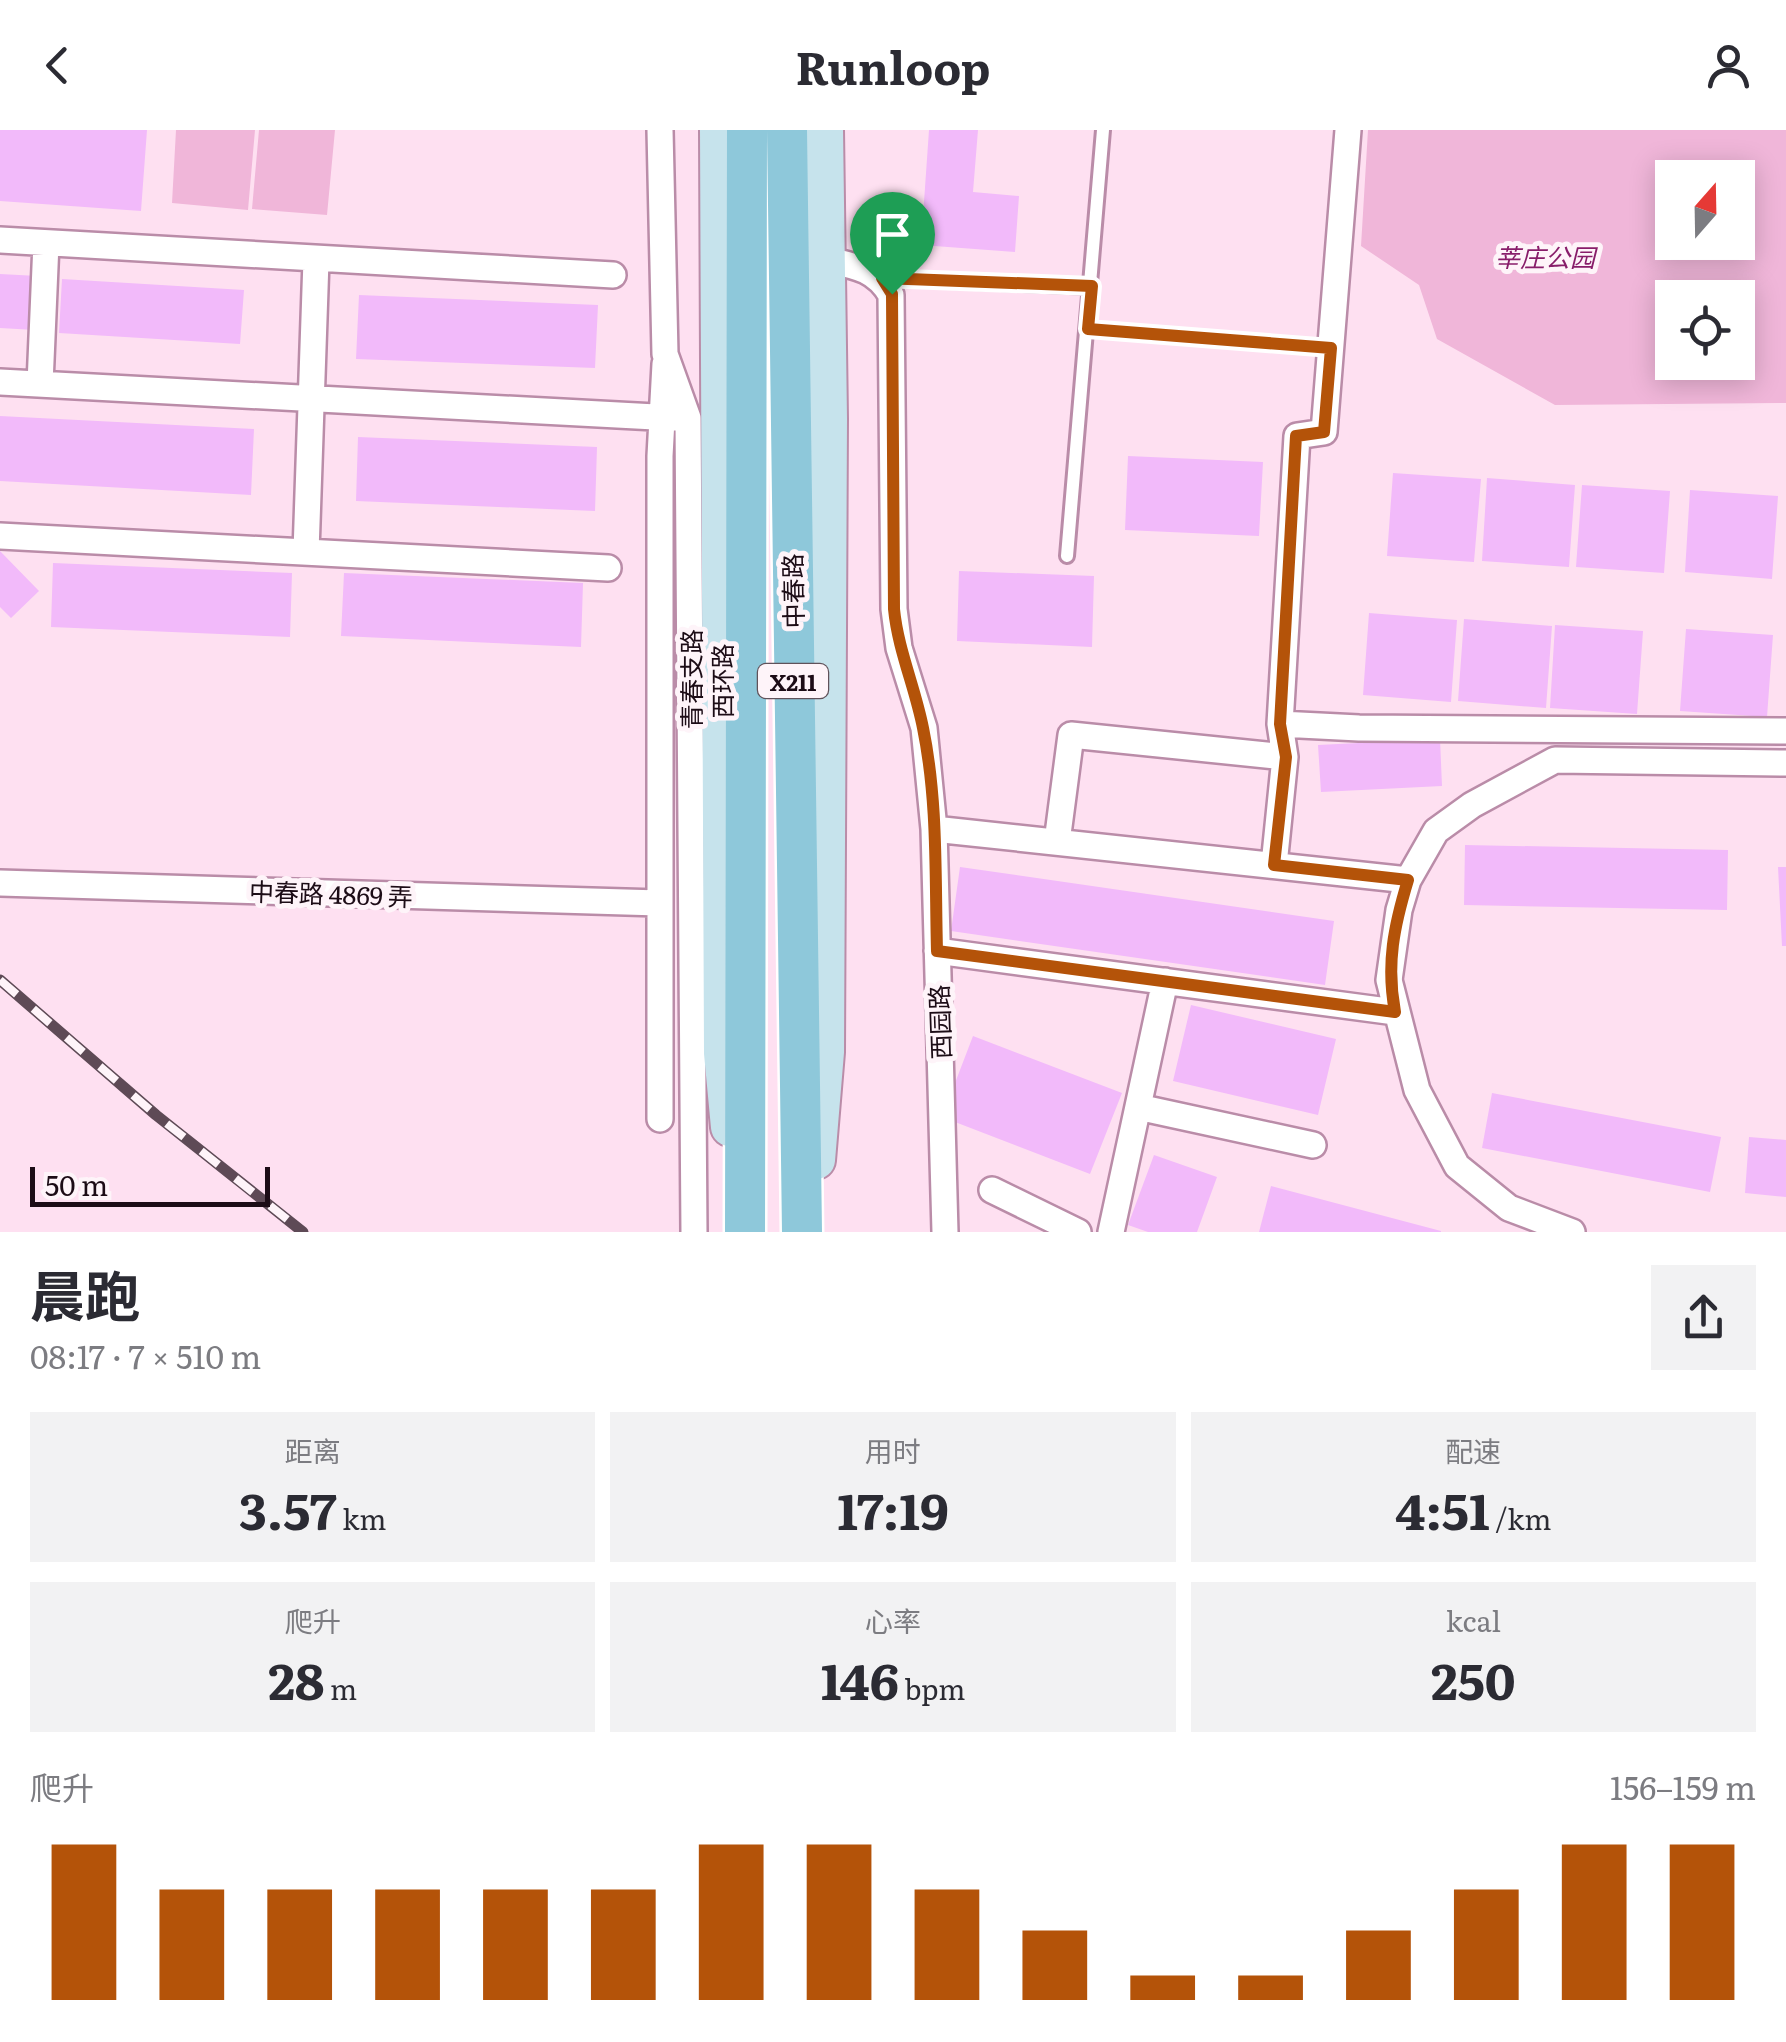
<!DOCTYPE html>
<html lang="zh">
<head>
<meta charset="utf-8">
<style>
  body { margin:0; font-family:Literata,"Noto Sans SC",serif; background:#f2f2f3; color:#2b2b33; height:100vh; display:flex; flex-direction:column; font-size:38px; white-space:nowrap }
  * { box-sizing:border-box; margin:0 }
  p { font-size:32px; color:#7c7c81 }
  .icon { flex:none; width:55px; height:55px; fill:none; stroke:currentColor; stroke-width:2; stroke-linecap:round; stroke-linejoin:round }
  .map { position:relative; height:1102px; overflow:hidden }
  .panel { display:flex; flex-direction:column; background:#fff; flex:1 }
  .panel>* { flex:none }
  .needle { width:65px; rotate:20deg }
  .tools { position:absolute; left:1655px; top:30px; display:grid; gap:20px }
  .tools a { display:grid; place-items:center; width:100px; height:100px; border-radius:0px; background:#fff; box-shadow:0 5px 25px #0003; font-size:50px }
  .scale { position:absolute; left:30px; bottom:25px; width:240px; box-sizing:border-box; padding-left:10px; border:5px solid #1c0c16; border-top:0; font-size:28px; line-height:35px; white-space:nowrap; color:#1c0c16; -webkit-text-stroke:8px #fef4f9; paint-order:stroke }
  .pin { position:absolute; display:grid; place-items:center; width:85px; height:85px; color:#fff; margin:-102px -42px; border-radius:50% 50% 50% 0; rotate:-45deg; box-shadow:0 0 10px #0007 }
  .pin .icon { rotate:45deg }
  .round { display:grid; place-items:center; flex:none; width:105px; height:105px; border-radius:0px; background:#f2f2f3 }
  .summary { display:flex; align-items:center; justify-content:space-between; height:170px; padding:0 30px }
  h1 { font-size:55px; font-weight:700; line-height:75px }
  .figures { display:grid; grid-template-columns:repeat(3,1fr); gap:15px; height:170px; padding:10px 30px }
  .figures div { display:grid; align-content:center; border-radius:0px; background:#f2f2f3; text-align:center }
  .figures b { font-size:50px; font-weight:700 }
  .figures small { font-size:28px; font-weight:400 }
  .figures p { font-size:28px }
  .chart { height:280px; padding:20px 30px }
  .chart p { display:flex; justify-content:space-between }
  .chart svg { width:100%; height:180px; margin-top:10px; stroke:#b45309; stroke-width:6 }
  header { display:flex; justify-content:space-between; align-items:center; height:130px; padding:0 30px; background:#fff; font-size:45px; font-weight:700 }
  .map>svg:first-child { display:block }
  .green { fill:#f0b6d9; fill-rule:evenodd }
  .building { fill:#f2bafa }
  .lines { fill:none; stroke-linecap:round; stroke-linejoin:round }
  .service-casing { stroke:#ba8ca8; stroke-width:18 }
  .minor-casing { stroke:#ba8ca8; stroke-width:30 }
  .secondary-casing { stroke:#ba8ca8; stroke-width:42 }
  .primary-casing { stroke:#fff; stroke-width:45 }
  .service { stroke:#fff; stroke-width:12 }
  .minor { stroke:#fff; stroke-width:25 }
  .secondary { stroke:#c6e3ec; stroke-width:38 }
  .primary { stroke:#8ec8da; stroke-width:40 }
  .rail-casing { stroke:#5e4a56; stroke-width:11 }
  .rail { stroke:#fef4f9; stroke-width:8; stroke-dasharray:22; stroke-linecap:butt }
  .route-casing { stroke:#fff; stroke-width:20 }
  .route { stroke:#b45309; stroke-width:12 }
  .labels { text-anchor:middle; dominant-baseline:central; stroke-width:10; stroke-linejoin:round; paint-order:stroke }
  .shield { fill:#fef4f9; stroke:#60525a; stroke-width:2.5 }
  .shield-label { font-size:22px; font-weight:bold; fill:#1c0c16 }
  .park-label { font-size:25px; font-style:italic; fill:#881d6a; stroke:#fef4f9 }
  .street-label { font-size:25px; fill:#1c0c16; stroke:#fef4f9 }
</style>
</head>
<body>
<header><svg class="icon" aria-label="back" viewBox="0 0 24 24"><path d="M15 5l-7 7 7 7"/></svg>Runloop<svg class="icon" aria-label="person" viewBox="0 0 24 24"><circle cx="12" cy="8" r="4"/><path d="M4 21q1-7 8-7t8 7"/></svg></header>
<div class="map">
<svg width="1786" height="1102" viewBox="0 0 1786 1102">
  <rect width="100%" height="100%" fill="#fee0f1"/>
  <path class="green" d="M176,0H255L248,80L172,73Z
    M259,0H335L327,85L252,79Z
    M1368,0H1786V273L1555,275L1437,209L1419,155L1361,116ZM1672,48H1738V112H1672ZM1672,168H1738V232H1672Z"/>
  <path class="building" d="M0,0H147L141,81L0,71Z
    M929,0H978L973,62L1019,66L1015,122L921,115Z
    M0,144L38,146L35,200L0,198Z
    M62,149L244,160L240,214L59,203Z
    M359,165L598,175L595,238L356,229Z
    M0,286L254,299L251,365L0,351Z
    M358,307L597,317L595,381L356,371Z
    M1128,326L1263,332L1259,406L1125,400Z
    M1393,343L1481,349L1474,432L1387,426Z
    M1487,348L1575,355L1569,437L1482,431Z
    M1582,355L1670,361L1664,443L1576,437Z
    M1690,360L1778,366L1772,449L1685,442Z
    M0,421L39,461L11,488L0,477Z
    M53,433L292,443L290,507L51,497Z
    M959,441L1094,446L1092,517L957,511Z
    M344,443L583,453L581,517L341,506Z
    M1369,483L1457,490L1451,572L1363,565Z
    M1464,489L1552,496L1546,578L1458,571Z
    M1555,495L1643,501L1637,584L1550,578Z
    M1686,499L1773,505L1767,587L1680,581Z
    M1440,609L1442,656L1321,662L1318,615Z
    M1465,715L1728,720L1727,780L1464,775Z
    M960,737L1334,791L1325,855L951,801Z
    M1778,737H1786V816H1782Z
    M1191,875L1336,909L1318,985L1173,951Z
    M973,906L1122,963L1090,1044L942,987Z
    M1492,963L1721,1007L1710,1062L1482,1018Z
    M1749,1007L1786,1010V1067L1745,1063Z
    M1154,1025L1217,1047L1197,1102H1148L1128,1095Z
    M1271,1056L1441,1101V1102H1259Z"/>
  <g class="lines">
    <defs>
      <path id="service" d="M882,148L1092,157
        M1088,199L1331,218
        M1067,426L1103,0"/>
      <path id="minor" d="M660,0L665,224L688,288L694,1102
        M0,110L613,145
        M827,130C855,136 876,139 891,165L894,479L899,518L924,598L934,699L945,1102
        M0,252L674,288
        M40,254L46,113
        M0,406L608,438
        M306,422L316,130
        M1280,594L1359,598L1786,601
        M934,699L1408,750
        M1057,712L1071,605L1285,627
        M1274,735L1285,627L1280,594L1297,306L1324,302L1348,0
        M0,753L659,773
        M937,821L1395,882
        M1138,977L1313,1015
        M660,989V326L665,234
        M992,1060L1078,1102
        M1111,1102L1165,851
        M1572,1102L1509,1078L1457,1036L1417,960L1389,850L1399,780L1408,750L1436,701L1472,675L1555,630L1786,633"/>
      <path id="secondary" d="M719,0L723,923L730,997
        M816,1030L825,922L828,289L824,0"/>
      <path id="primary" d="M787,0L802,1102
        M745,1102L747,0"/>
    </defs>
    <use href="#service" class="service-casing"/>
    <use href="#minor" class="minor-casing"/>
    <use href="#secondary" class="secondary-casing"/>
    <use href="#primary" class="primary-casing"/>
    <use href="#service" class="service"/>
    <use href="#minor" class="minor"/>
    <use href="#secondary" class="secondary"/>
    <use href="#primary" class="primary"/>
    <defs>
      <path id="rail" d="M0,850L156,985L303,1102"/>
    </defs>
    <use href="#rail" class="rail-casing"/>
    <use href="#rail" class="rail"/>
  </g>
  <g class="lines">
    <defs>
      <path id="route" d="M882,148L1092,156L1088,199L1331,218L1324,302L1296,306L1280,594L1286,627L1274,735L1408,750C1394,796 1386,834 1395,882L937,821C935,747 938,671 923,598C915,557 898,520 894,479L892,164Z"/>
    </defs>
    <use href="#route" class="route-casing"/>
    <use href="#route" class="route"/>
  </g>
  <g class="labels">
    <rect class="shield" x="758" y="534" width="70" height="34" rx="8"/>
    <g class="shield-label">
      <text x="793" y="551">X211</text>
    </g>
    <g class="park-label">
      <text x="1545" y="126">莘庄公园</text>
    </g>
    <g class="street-label">
      <text transform="translate(792 461) rotate(-91)">中春路</text>
      <text transform="translate(690 549) rotate(-90)">青春支路</text>
      <text transform="translate(721 551) rotate(-90)">西环路</text>
      <text transform="translate(331 763) rotate(2)">中春路 4869 弄</text>
      <text transform="translate(939 892) rotate(-92)">西园路</text>
    </g>
  </g>
</svg>
<div class="tools">
<a><svg class="needle" viewBox="-14 -14 28 28"><path d="M0-13l5 13h-10z" fill="#e53935"/><path d="M0 13l5-13h-10z" fill="#7c7c81"/></svg></a>
<a><svg class="icon" aria-label="locate" viewBox="0 0 24 24"><circle cx="12" cy="12" r="6"/><path d="M12 2v4M12 18v4M2 12h4M18 12h4"/></svg></a>
</div>
<div class="scale">50 m</div>
<div class="pin" style="left:892px;top:164px;background:#1e9e55"><svg class="icon" aria-label="arrive" viewBox="0 0 24 24"><path d="M6 21V4h12l-3 4 3 4H6"/></svg></div>
</div>
<section class="panel">
<div class="summary"><div><h1>晨跑</h1><p>08:17 · 7 × 510 m</p></div><a class="round"><svg class="icon" aria-label="share" viewBox="0 0 24 24"><path d="M12 15V3M7 8l5-5 5 5M5 13v7h14v-7"/></svg></a></div>
<div class="figures">
<div><p>距离</p><b>3.57<small> km</small></b></div>
<div><p>用时</p><b>17:19</b></div>
<div><p>配速</p><b>4:51<small> /km</small></b></div>
</div>
<div class="figures">
<div><p>爬升</p><b>28<small> m</small></b></div>
<div><p>心率</p><b>146<small> bpm</small></b></div>
<div><p>kcal</p><b>250</b></div>
</div>
<div class="chart"><p><span>爬升</span>156–159 m</p>
<svg viewBox="0 0 160 44" preserveAspectRatio="none"><path d="M5 44V6M15 44V17M25 44V17M35 44V17M45 44V17M55 44V17M65 44V6M75 44V6M85 44V17M95 44V27M105 44V38M115 44V38M125 44V27M135 44V17M145 44V6M155 44V6"/></svg>
</div>
</section>
</body>
</html>
